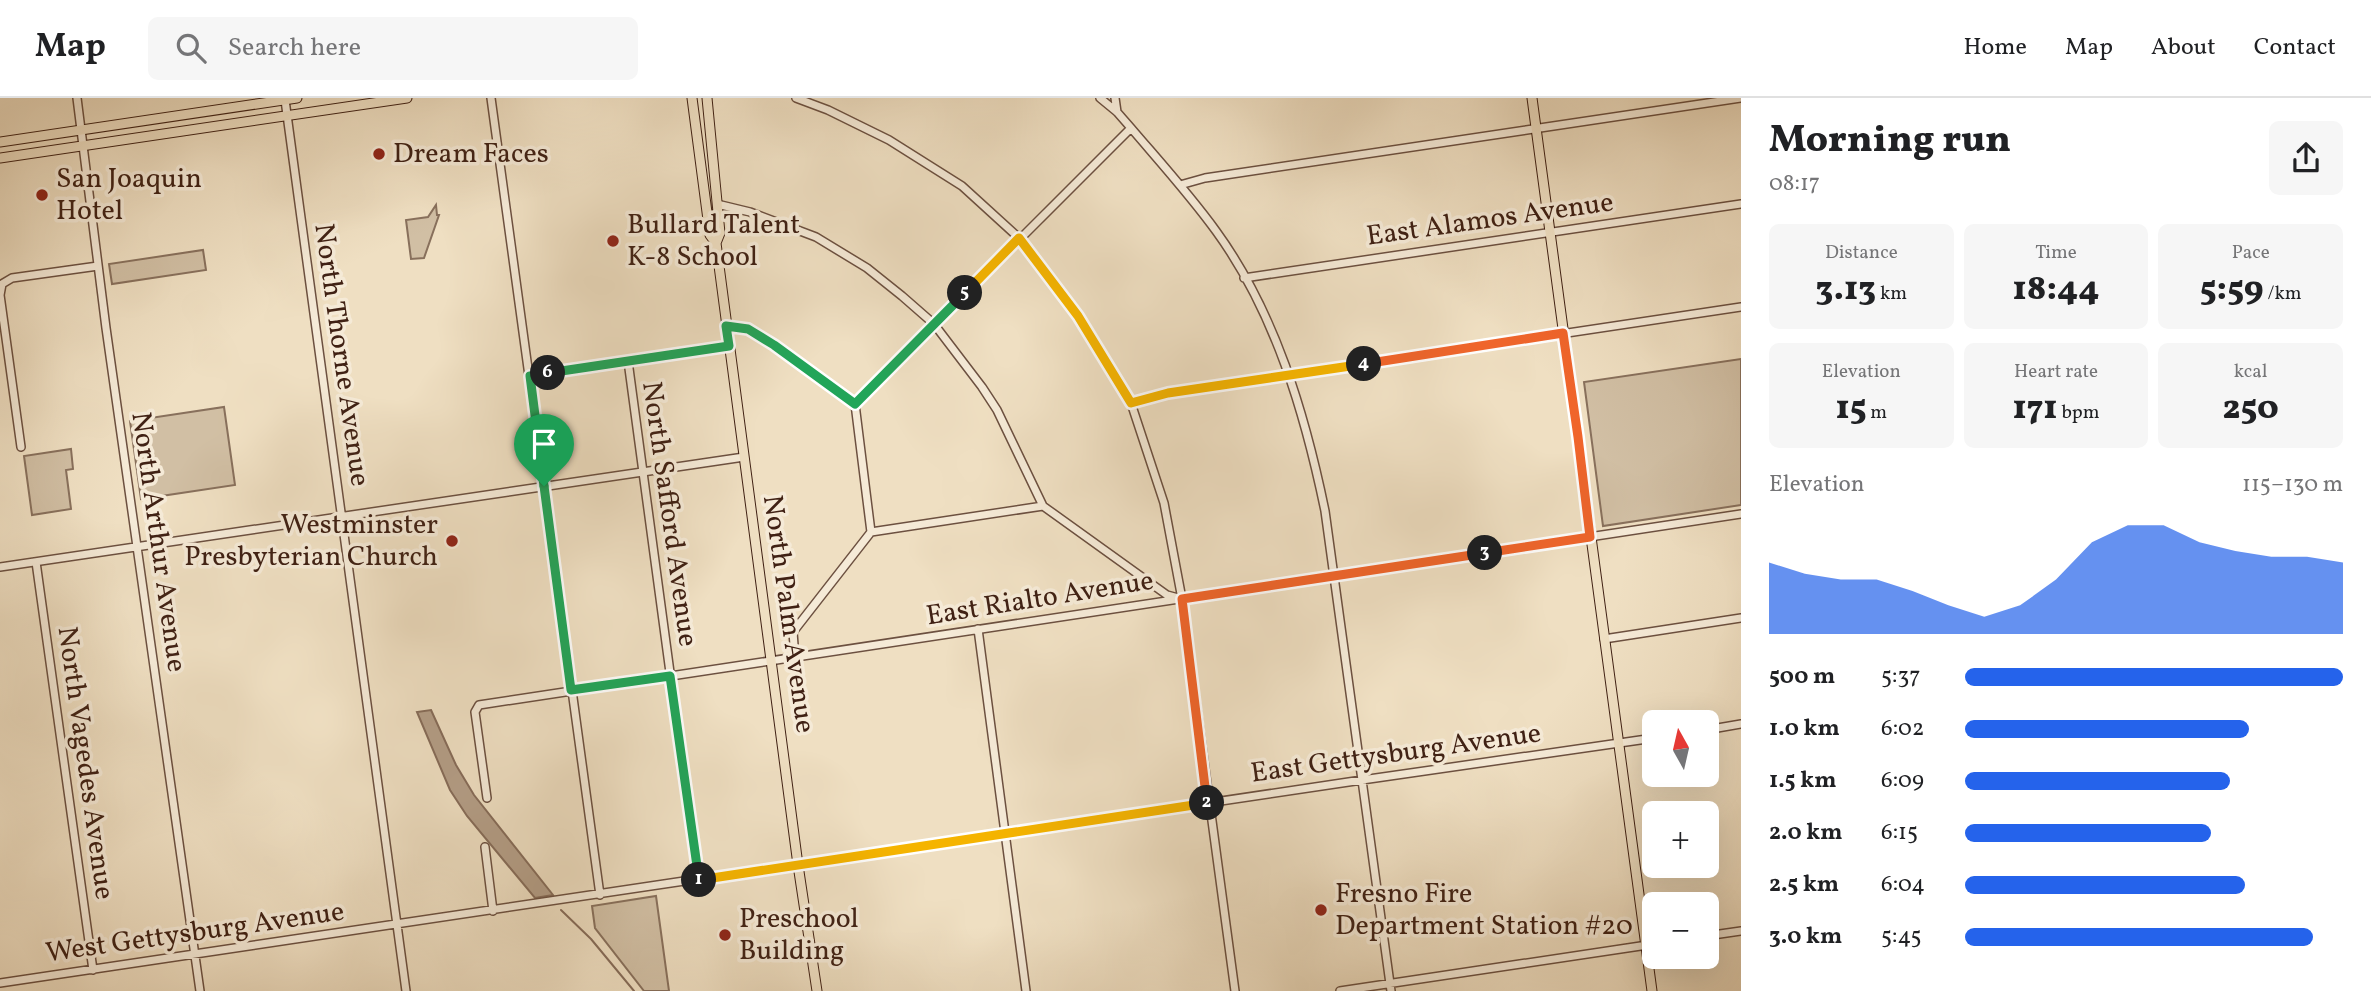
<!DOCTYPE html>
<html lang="en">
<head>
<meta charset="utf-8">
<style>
  body { margin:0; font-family:Vollkorn,serif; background:#f6f6f6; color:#202124; height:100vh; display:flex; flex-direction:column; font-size:26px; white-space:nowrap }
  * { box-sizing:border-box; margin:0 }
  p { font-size:23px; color:#757577 }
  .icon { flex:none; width:38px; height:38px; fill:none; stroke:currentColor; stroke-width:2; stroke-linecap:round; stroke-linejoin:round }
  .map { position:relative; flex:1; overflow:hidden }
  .panel { display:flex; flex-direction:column; background:#fff; width:630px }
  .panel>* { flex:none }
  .needle { width:46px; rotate:352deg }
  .tools { position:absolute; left:1642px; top:612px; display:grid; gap:14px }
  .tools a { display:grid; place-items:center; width:77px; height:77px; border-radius:10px; background:#fff; box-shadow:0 7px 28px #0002; font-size:35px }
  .pin { position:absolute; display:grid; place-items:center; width:60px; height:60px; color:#fff; margin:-72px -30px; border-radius:50% 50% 50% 0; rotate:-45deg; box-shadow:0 0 7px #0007 }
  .pin .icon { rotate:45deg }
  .km { position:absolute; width:35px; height:35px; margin:-18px; border-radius:50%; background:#222; color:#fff; font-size:19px; line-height:35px; text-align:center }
  .round { display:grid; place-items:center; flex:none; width:74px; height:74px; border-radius:10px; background:#f6f6f6 }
  .headline { display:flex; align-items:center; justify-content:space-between; height:119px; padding:0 28px }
  h1 { font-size:38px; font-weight:800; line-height:52px }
  .figures { display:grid; grid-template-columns:repeat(3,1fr); gap:10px; height:119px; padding:7px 28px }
  .figures div { display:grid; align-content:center; border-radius:10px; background:#f6f6f6; text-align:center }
  .figures b { font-size:35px; font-weight:800 }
  .figures small { font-size:19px; font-weight:400 }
  .figures p { font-size:19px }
  .chart { height:196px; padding:14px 28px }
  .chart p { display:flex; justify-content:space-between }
  .chart svg { width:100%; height:126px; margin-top:7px; fill:#2563eb; opacity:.7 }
  ul { padding:0 28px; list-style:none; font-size:23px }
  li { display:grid; grid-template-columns:112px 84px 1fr; align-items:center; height:52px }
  li i { height:18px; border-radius:9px; background:#2563eb }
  header { display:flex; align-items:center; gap:42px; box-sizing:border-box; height:98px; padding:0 35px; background:#fff; border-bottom:2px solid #e0e0e0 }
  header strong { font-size:33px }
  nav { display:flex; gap:38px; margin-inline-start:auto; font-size:24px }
  .search { width:490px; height:63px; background:#f6f6f6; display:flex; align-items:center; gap:18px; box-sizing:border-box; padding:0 24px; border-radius:10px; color:#757577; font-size:26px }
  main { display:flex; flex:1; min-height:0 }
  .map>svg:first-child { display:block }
  .green { fill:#d1bfa4; stroke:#88705c; stroke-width:2 }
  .water { fill:#b49e87; stroke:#866c59; stroke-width:2 }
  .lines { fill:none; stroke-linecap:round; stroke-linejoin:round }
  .stream { stroke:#866c59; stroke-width:2 }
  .minor-casing { stroke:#6c5040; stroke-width:10 }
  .major-casing { stroke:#402114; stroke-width:11 }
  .minor { stroke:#f5ead7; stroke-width:7 }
  .major { stroke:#efdfc2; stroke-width:9 }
  .split-1-casing { stroke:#fff; stroke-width:14 }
  .split-2-casing { stroke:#fff; stroke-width:14 }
  .split-3-casing { stroke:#fff; stroke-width:14 }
  .split-4-casing { stroke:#fff; stroke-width:14 }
  .split-5-casing { stroke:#fff; stroke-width:14 }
  .split-6-casing { stroke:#fff; stroke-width:14 }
  .split-7-casing { stroke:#fff; stroke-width:14 }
  .split-1 { stroke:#22a559; stroke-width:9 }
  .split-2 { stroke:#f5b400; stroke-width:9 }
  .split-3 { stroke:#f0652b; stroke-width:9 }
  .split-4 { stroke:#f0652b; stroke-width:9 }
  .split-5 { stroke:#f5b400; stroke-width:9 }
  .split-6 { stroke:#22a559; stroke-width:9 }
  .split-7 { stroke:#22a559; stroke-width:9 }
  .poi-dot { fill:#8f2418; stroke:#f5ead7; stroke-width:2.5 }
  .labels { text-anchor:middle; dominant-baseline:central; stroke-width:7; stroke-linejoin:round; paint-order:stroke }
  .poi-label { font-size:28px; fill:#402114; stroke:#f5ead7; text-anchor:start }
  .street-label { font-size:28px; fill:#402114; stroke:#f5ead7 }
</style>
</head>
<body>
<header>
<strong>Map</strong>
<div class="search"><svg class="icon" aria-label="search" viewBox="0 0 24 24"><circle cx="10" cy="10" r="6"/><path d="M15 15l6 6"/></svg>Search here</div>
<nav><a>Home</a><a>Map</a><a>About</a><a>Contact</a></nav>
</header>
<main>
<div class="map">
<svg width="1741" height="893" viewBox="0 0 1741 893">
  <rect width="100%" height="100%" fill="#efdfc2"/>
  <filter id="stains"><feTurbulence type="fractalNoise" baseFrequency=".00286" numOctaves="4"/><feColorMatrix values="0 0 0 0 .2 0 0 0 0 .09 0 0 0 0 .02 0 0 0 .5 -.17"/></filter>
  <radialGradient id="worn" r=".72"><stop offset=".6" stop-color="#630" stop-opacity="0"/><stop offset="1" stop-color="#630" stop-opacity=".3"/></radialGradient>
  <path class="green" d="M436,107L437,117H439L424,160L411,161L406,122L428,119Z
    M203,152L206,172L112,186L109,166Z
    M1741,261V407L1603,428L1584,284Z
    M224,309L235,387L141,401L130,323Z
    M71,351L73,371L66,372L71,411L32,417L24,358Z
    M656,798L669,893H644L595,830L592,808Z"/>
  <path class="water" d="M431,612L456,667L474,697L553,797L535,800L467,718L450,692L417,614Z"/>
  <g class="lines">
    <path class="stream" d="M561,812L591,841L634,893"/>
    <defs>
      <path id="minor" d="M77,0L106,230L200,893
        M491,0L600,797
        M796,0L828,12L889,42L962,88L1019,140L1078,218L1131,305L1164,405L1182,501L1235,893
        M1100,0L1117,14L1131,30C1160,64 1190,97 1216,133C1275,214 1305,316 1325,413L1391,893
        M1115,0L1117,14
        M285,2L406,893
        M1180,87L1205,80L1741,0
        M717,106L750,114L816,139L867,170L902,198L934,226L982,289L997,312L1043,408L1167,497L1178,500
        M1244,180L1741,106
        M726,227L748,231L774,247L855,306L871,434L793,534L795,560
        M628,263L698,782
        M530,278L729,248
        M1131,305L1168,295L1741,209
        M855,306L1131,30
        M21,349L0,197L2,186L12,180L98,168
        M871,434L1043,408
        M36,464L93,872
        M0,469L744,359
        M978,531L1026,893
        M1604,541L1741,520
        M1706,632L1741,626
        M487,700L475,614L479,607L1741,416
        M485,749L493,813
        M1706,838L1741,833
        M0,885L1362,682L1654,640
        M1340,893L1654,846"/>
      <path id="major" d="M692,0L710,137L716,145L798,767L817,893
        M707,0L720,135L716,145
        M1532,0L1652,893
        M0,44L297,0
        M0,60L407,0"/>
    </defs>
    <use href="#minor" class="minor-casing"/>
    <use href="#major" class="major-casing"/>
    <use href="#minor" class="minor"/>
    <use href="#major" class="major"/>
  </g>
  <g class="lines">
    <defs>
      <path id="split-1" d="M544,388L571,592L670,578L699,782"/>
      <path id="split-2" d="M699,782L1207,705"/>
      <path id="split-3" d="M1207,705L1182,501L1485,455"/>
      <path id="split-4" d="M1364,266L1563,235L1578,339L1590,439L1485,455"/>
      <path id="split-5" d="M965,195L1019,140L1078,218L1131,305L1168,295L1364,266"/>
      <path id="split-6" d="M548,275L729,248L726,228L748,231L774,247L855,306L965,195"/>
      <path id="split-7" d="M544,388L530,278L548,275"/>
    </defs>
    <use href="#split-1" class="split-1-casing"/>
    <use href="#split-2" class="split-2-casing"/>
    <use href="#split-3" class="split-3-casing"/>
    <use href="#split-4" class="split-4-casing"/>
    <use href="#split-5" class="split-5-casing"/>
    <use href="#split-6" class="split-6-casing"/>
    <use href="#split-7" class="split-7-casing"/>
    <use href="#split-1" class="split-1"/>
    <use href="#split-2" class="split-2"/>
    <use href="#split-3" class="split-3"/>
    <use href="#split-4" class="split-4"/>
    <use href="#split-5" class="split-5"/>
    <use href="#split-6" class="split-6"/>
    <use href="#split-7" class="split-7"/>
  </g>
  <g class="poi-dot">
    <circle cx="379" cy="56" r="7"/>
    <circle cx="42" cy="97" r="7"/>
    <circle cx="613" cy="143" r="7"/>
    <circle cx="452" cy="443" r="7"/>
    <circle cx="1321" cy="812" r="7"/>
    <circle cx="725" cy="837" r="7"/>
  </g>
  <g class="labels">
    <g class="poi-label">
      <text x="393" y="56">Dream Faces</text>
      <text x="56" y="81">San Joaquin<tspan x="56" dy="32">Hotel</tspan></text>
      <text x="627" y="127">Bullard Talent<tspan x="627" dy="32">K-8 School</tspan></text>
      <text x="438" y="427" text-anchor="end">Westminster<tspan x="438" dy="32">Presbyterian Church</tspan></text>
      <text x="1335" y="796">Fresno Fire<tspan x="1335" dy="32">Department Station #20</tspan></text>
      <text x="739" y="821">Preschool<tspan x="739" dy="32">Building</tspan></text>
    </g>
    <g class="street-label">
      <text transform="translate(1490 122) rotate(-8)">East Alamos Avenue</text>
      <text transform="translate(341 257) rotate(82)">North Thorne Avenue</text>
      <text transform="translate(669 416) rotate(82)">North Safford Avenue</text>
      <text transform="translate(158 444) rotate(82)">North Arthur Avenue</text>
      <text transform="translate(1040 501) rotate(-9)">East Rialto Avenue</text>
      <text transform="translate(788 516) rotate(82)">North Palm Avenue</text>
      <text transform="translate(1396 656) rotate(-8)">East Gettysburg Avenue</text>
      <text transform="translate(85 665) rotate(82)">North Vagedes Avenue</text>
      <text transform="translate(195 835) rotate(-8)">West Gettysburg Avenue</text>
    </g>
  </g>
  <rect width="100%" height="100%" filter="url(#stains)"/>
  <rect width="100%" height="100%" fill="url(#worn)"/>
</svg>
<div class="tools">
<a><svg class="needle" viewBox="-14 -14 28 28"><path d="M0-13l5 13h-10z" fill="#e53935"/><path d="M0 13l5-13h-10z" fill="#757577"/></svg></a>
<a>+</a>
<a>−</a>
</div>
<div class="pin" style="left:544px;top:388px;background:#1e9e55"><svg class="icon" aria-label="arrive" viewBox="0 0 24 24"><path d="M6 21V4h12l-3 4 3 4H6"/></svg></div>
<b class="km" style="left:699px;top:782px">1</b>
<b class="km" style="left:1207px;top:705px">2</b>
<b class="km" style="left:1485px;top:455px">3</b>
<b class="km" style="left:1364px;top:266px">4</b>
<b class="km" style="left:965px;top:195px">5</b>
<b class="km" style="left:548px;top:275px">6</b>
</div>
<section class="panel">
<div class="headline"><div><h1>Morning run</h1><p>08:17</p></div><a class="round"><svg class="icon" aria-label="share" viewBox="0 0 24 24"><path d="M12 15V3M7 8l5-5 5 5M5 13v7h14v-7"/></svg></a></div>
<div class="figures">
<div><p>Distance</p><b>3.13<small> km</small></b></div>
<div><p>Time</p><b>18:44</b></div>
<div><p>Pace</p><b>5:59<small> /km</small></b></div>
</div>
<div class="figures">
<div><p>Elevation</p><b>15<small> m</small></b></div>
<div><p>Heart rate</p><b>171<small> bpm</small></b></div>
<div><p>kcal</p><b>250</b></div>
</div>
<div class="chart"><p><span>Elevation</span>115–130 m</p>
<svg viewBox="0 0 160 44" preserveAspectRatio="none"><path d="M0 44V19L10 23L20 25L30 25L40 29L50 34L60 38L70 34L80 25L90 12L100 6L110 6L120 12L130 15L140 17L150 17L160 19V44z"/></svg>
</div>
<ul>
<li><b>500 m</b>5:37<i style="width:100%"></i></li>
<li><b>1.0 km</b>6:02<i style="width:75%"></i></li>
<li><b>1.5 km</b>6:09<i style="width:70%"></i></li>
<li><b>2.0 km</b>6:15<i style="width:65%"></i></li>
<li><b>2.5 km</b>6:04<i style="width:74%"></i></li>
<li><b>3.0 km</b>5:45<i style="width:92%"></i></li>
</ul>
</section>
</main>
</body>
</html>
